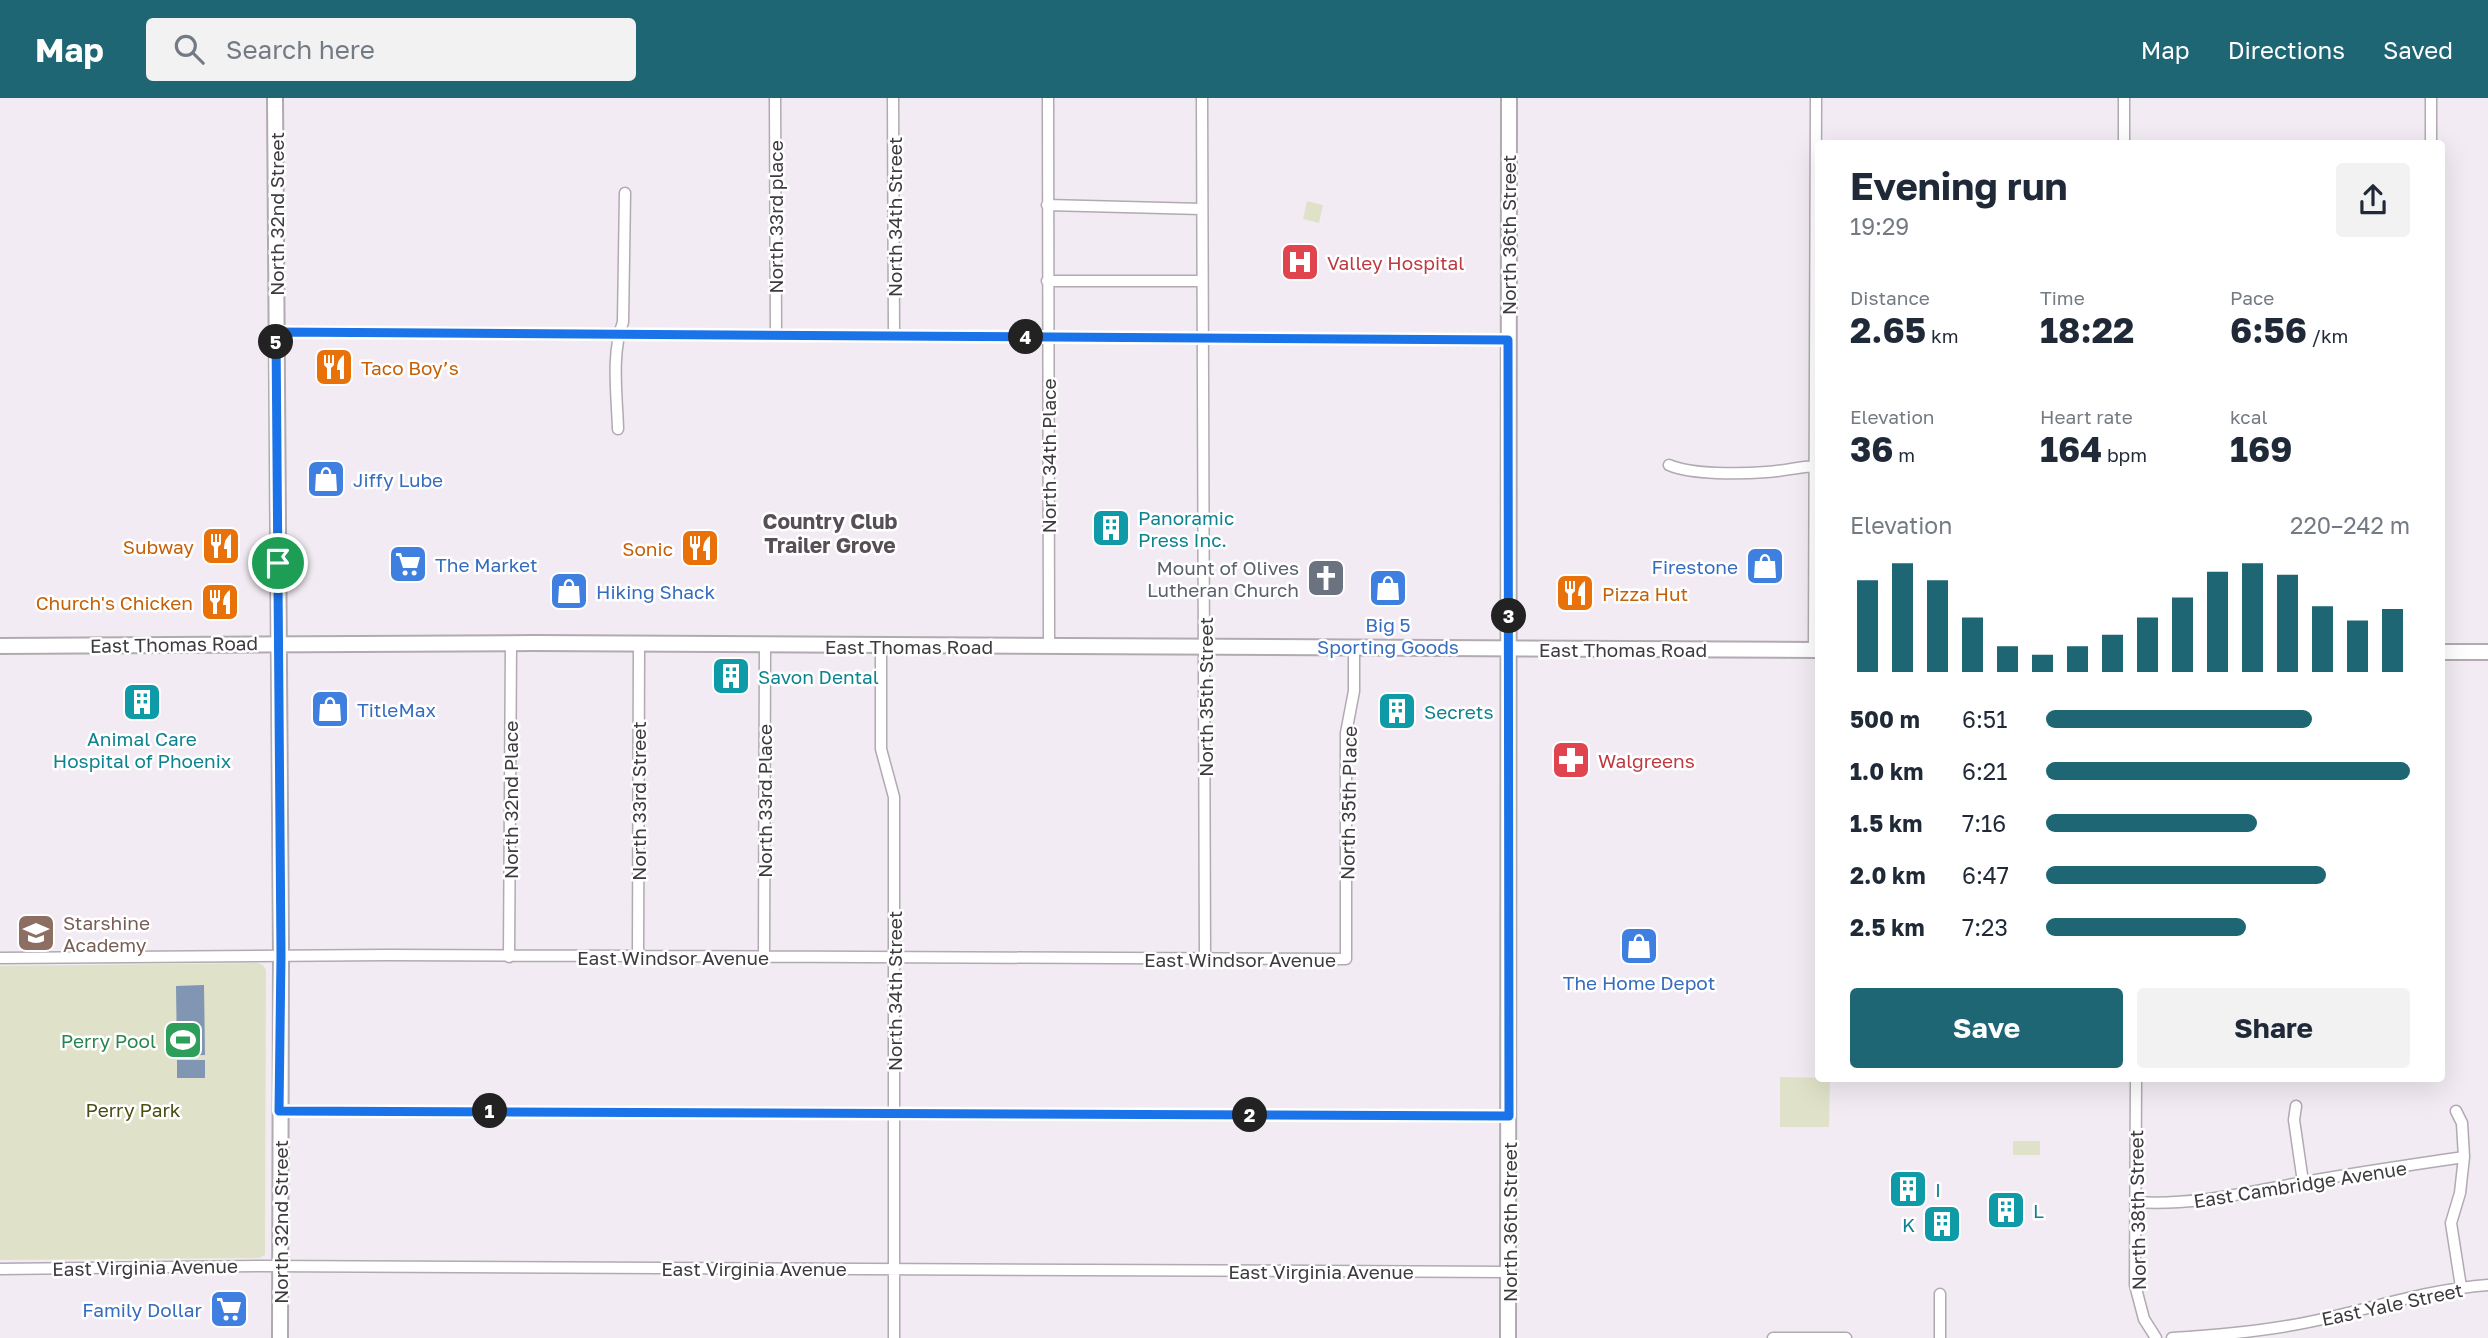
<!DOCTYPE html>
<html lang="en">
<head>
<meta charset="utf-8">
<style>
  body { margin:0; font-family:"Golos Text",sans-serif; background:#f2f2f3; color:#1f2937; height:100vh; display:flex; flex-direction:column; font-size:26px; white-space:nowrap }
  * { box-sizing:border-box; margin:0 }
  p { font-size:23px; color:#747a83 }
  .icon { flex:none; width:38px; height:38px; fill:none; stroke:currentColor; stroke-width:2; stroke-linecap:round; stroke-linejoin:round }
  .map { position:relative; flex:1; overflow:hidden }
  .side { position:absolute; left:1815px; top:42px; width:630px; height:942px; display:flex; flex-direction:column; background:#fff; border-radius:7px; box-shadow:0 7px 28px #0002 }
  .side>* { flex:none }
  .pin { position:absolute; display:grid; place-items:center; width:60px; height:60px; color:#fff; margin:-30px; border:4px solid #fff; border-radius:50%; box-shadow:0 2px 7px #0007 }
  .km { position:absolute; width:35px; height:35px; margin:-18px; border-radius:50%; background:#222; color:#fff; font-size:19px; line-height:35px; text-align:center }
  .round { display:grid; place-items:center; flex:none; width:74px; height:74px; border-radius:7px; background:#f2f2f3 }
  .overview { display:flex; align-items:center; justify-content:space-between; height:119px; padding:0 35px }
  h1 { font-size:38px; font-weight:700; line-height:52px }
  .metrics { display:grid; grid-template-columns:repeat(3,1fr); gap:10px; height:119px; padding:7px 35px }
  .metrics div { display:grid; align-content:center }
  .metrics b { font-size:35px; font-weight:700 }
  .metrics small { font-size:19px; font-weight:400 }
  .metrics p { font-size:19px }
  .chart { height:196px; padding:14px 35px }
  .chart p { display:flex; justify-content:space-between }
  .chart svg { width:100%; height:126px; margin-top:7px; stroke:#1e6674; stroke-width:6 }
  .button { display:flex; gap:14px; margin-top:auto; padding:14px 35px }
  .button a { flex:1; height:80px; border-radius:7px; background:#1e6674; color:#fff; font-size:28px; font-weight:700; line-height:80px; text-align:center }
  .button a+a { background:#f2f2f3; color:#1f2937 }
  ul { padding:0 35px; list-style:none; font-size:23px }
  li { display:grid; grid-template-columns:112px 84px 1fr; align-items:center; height:52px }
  li i { height:18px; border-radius:9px; background:#1e6674 }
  header { display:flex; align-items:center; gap:42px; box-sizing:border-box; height:98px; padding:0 35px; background:#1e6674; color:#fff }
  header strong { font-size:33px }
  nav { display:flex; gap:38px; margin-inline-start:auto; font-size:24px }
  .search { width:490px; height:63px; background:#f2f2f3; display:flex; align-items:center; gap:18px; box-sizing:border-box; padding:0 24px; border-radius:7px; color:#747a83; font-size:26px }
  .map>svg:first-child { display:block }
  .green { fill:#dfe2c8 }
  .water { fill:#8096b2 }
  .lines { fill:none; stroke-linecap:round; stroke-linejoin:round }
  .street-casing { stroke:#b1aab1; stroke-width:13 }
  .secondary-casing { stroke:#b1aab1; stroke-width:18 }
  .street { stroke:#fff; stroke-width:10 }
  .secondary { stroke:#fff; stroke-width:14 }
  .route-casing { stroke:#fff; stroke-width:14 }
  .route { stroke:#1a73e8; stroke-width:9 }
  .labels { text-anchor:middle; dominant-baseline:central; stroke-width:5; stroke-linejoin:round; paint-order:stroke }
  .street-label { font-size:19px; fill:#3d3b3e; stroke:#fff }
  .health-label { font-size:19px; fill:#be3a42; stroke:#fff; text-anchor:start }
  .food-label { font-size:19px; fill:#c56008; stroke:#fff; text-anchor:end }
  .shop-label { font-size:19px; fill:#366cbe; stroke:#fff; text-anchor:start }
  .culture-label { font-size:19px; fill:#0d838f; stroke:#fff; text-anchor:start }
  .worship-label { font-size:19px; fill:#5b616d; stroke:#fff; text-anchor:end }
  .education-label { font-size:19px; fill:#785e54; stroke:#fff; text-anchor:start }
  .leisure-label { font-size:19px; fill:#27864d; stroke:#fff; text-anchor:end }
  .park-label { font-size:19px; fill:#4b4d12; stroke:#fff }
  .neighbourhood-label { font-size:21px; font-weight:bold; fill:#565056; stroke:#fff }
</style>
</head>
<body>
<header>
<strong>Map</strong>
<div class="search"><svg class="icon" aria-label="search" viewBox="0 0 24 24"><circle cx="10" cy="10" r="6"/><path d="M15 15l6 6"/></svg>Search here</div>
<nav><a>Map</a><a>Directions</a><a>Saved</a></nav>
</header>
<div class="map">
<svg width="2488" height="1240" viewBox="0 0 2488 1240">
  <rect width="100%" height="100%" fill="#f2ebf3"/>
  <path class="green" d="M1307,103L1323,107L1319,125L1303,121Z
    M257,865L263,867L266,872L265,1157L259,1160L0,1162V868Z
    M1780,979L1830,980L1829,1029H1780Z
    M2013,1043H2040V1057H2013Z"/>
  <path class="water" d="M204,887L205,957L177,958L176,888Z
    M177,962H205V980H177Z"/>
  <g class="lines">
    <defs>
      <path id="street" d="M775,0L776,237
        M893,0L894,238
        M1048,0L1049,548
        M1202,0L1205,862
        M2124,46V0
        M2431,46V0
        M1047,107L1202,111
        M1047,183H1202
        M277,234L1509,242
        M618,331C617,297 611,256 623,224L625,95
        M1669,367C1692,377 1741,376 1767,374C1783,373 1798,369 1815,368
        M881,547V651L894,699V1240
        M1814,552L1816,0
        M509,859L511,545
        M638,859L639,546
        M764,859L765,547
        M0,860L388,857L1346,861V635L1354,593V550
        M2136,980L2135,1187L2144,1221L2156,1240
        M2296,1008L2294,1022L2303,1084
        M279,1013L1509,1018
        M2456,1013L2462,1025L2464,1059L2460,1095L2451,1125L2461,1189
        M2135,1104C2191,1108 2244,1095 2299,1085C2354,1075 2409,1067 2464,1059
        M0,1171L262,1168L1509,1174
        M1773,1240H1846
        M1940,1240V1196
        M2172,1240C2226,1237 2279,1232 2331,1219C2383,1207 2434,1191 2488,1187"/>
      <path id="secondary" d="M275,0L281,857L280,1240
        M0,548L533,545L1818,552
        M2441,554H2488
        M1508,1240L1509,0"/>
    </defs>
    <use href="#street" class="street-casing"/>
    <use href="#secondary" class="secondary-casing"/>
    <use href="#street" class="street"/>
    <use href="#secondary" class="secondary"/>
  </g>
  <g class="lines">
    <defs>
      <path id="route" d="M276,234L1508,242L1509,1018L279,1013L281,857Z"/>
    </defs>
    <use href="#route" class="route-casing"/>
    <use href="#route" class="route"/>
  </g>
  <defs>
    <symbol id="hospital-square" viewBox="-11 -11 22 22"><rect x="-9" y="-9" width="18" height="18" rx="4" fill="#e0444e" stroke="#fff"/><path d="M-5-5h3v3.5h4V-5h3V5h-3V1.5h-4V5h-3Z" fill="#fff"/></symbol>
    <symbol id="restaurant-square" viewBox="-11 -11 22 22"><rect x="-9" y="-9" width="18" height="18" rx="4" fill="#e8710a" stroke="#fff"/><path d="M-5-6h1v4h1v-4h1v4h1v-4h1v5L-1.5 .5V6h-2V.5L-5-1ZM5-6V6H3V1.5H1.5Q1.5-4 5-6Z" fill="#fff"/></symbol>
    <symbol id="shop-square" viewBox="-11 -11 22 22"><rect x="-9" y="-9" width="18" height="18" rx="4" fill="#3f7fe0" stroke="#fff"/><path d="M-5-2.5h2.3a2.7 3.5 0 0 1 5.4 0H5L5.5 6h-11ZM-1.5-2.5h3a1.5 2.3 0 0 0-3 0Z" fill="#fff"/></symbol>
    <symbol id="building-square" viewBox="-11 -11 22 22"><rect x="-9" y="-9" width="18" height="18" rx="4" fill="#0f9aa8" stroke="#fff"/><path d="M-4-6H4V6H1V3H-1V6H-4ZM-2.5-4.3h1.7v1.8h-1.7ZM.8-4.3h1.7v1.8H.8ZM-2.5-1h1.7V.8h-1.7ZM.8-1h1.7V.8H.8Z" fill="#fff"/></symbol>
    <symbol id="supermarket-square" viewBox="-11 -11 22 22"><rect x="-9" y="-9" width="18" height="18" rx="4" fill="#3f7fe0" stroke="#fff"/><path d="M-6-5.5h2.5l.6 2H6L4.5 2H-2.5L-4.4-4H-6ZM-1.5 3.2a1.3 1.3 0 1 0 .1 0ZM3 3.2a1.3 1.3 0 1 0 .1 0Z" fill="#fff"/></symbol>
    <symbol id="church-square" viewBox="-11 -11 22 22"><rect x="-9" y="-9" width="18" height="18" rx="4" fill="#6b7280" stroke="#fff"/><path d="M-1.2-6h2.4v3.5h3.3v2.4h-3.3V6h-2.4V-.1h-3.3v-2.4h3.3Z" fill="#fff"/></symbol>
    <symbol id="pharmacy-square" viewBox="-11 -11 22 22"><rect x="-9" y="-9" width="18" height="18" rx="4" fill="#e0444e" stroke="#fff"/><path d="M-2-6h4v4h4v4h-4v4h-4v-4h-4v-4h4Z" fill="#fff"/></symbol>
    <symbol id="school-square" viewBox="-11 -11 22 22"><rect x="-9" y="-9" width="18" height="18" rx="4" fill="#8d6e63" stroke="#fff"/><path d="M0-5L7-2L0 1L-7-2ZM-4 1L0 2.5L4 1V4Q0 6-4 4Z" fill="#fff"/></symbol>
    <symbol id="stadium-square" viewBox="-11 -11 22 22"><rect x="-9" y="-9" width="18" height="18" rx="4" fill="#2e9e5b" stroke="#fff"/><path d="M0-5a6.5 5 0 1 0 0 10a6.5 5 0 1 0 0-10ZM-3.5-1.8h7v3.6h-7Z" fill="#fff"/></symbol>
  </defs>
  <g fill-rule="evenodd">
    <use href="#hospital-square" x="1278" y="142" width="44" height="44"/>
    <use href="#restaurant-square" x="312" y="247" width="44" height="44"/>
    <use href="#shop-square" x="304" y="359" width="44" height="44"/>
    <use href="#building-square" x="1089" y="408" width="44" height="44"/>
    <use href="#restaurant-square" x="199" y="426" width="44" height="44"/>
    <use href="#restaurant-square" x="678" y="428" width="44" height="44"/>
    <use href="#supermarket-square" x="386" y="444" width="44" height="44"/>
    <use href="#shop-square" x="1743" y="446" width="44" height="44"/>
    <use href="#church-square" x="1304" y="458" width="44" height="44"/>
    <use href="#shop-square" x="1366" y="468" width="44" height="44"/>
    <use href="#shop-square" x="547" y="471" width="44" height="44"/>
    <use href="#restaurant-square" x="1553" y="473" width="44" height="44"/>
    <use href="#restaurant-square" x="198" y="482" width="44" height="44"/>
    <use href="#building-square" x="709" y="556" width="44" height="44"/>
    <use href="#building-square" x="120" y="582" width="44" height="44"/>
    <use href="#shop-square" x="308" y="589" width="44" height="44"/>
    <use href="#building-square" x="1375" y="591" width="44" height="44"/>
    <use href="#pharmacy-square" x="1549" y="640" width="44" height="44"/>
    <use href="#school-square" x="14" y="813" width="44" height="44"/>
    <use href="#shop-square" x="1617" y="826" width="44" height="44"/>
    <use href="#stadium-square" x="161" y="920" width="44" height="44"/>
    <use href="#building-square" x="1886" y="1069" width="44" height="44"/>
    <use href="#building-square" x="1984" y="1090" width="44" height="44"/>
    <use href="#building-square" x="1920" y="1104" width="44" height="44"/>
    <use href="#supermarket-square" x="207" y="1189" width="44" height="44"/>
  </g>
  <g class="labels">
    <g class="street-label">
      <text transform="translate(276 116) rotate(-90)">North 32nd Street</text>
      <text transform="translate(775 119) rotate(-90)">North 33rd place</text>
      <text transform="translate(894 119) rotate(-90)">North 34th Street</text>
      <text transform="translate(1508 137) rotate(-90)">North 36th Street</text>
      <text transform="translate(1048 358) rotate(-90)">North 34th Place</text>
      <text transform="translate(174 546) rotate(-1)">East Thomas Road</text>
      <text x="909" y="548">East Thomas Road</text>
      <text x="1623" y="551">East Thomas Road</text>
      <text transform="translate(1205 599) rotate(-90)">North 35th Street</text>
      <text transform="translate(510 702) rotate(-90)">North 32nd Place</text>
      <text transform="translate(638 703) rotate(-90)">North 33rd Street</text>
      <text transform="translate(764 703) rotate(-90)">North 33rd Place</text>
      <text transform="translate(1348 705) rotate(-89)">North 35th Place</text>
      <text x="673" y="859">East Windsor Avenue</text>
      <text x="1240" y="861">East Windsor Avenue</text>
      <text transform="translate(894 893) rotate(-90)">North 34th Street</text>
      <text transform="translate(2300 1086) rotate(-9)">East Cambridge Avenue</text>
      <text transform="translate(2137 1112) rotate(-91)">North 38th Street</text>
      <text transform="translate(280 1124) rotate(-90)">North 32nd Street</text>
      <text transform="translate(1509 1124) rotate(-90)">North 36th Street</text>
      <text transform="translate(145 1169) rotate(-1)">East Virginia Avenue</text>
      <text x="754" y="1170">East Virginia Avenue</text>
      <text x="1321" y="1173">East Virginia Avenue</text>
      <text transform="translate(2392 1206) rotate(-12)">East Yale Street</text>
    </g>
    <g class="health-label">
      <text x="1327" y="164">Valley Hospital</text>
      <text x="1598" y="662">Walgreens</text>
    </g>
    <g class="food-label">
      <text x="361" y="269" text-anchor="start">Taco Boy’s</text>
      <text x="194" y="448">Subway</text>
      <text x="673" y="450">Sonic</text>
      <text x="1602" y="495" text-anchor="start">Pizza Hut</text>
      <text x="193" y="504">Church's Chicken</text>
    </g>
    <g class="shop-label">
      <text x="353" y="381">Jiffy Lube</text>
      <text x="435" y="466">The Market</text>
      <text x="1738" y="468" text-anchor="end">Firestone</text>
      <text x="596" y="493">Hiking Shack</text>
      <text x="1388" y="526" text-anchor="middle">Big 5<tspan x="1388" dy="22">Sporting Goods</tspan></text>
      <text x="357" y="611">TitleMax</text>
      <text x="1639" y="884" text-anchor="middle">The Home Depot</text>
      <text x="202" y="1211" text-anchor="end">Family Dollar</text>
    </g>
    <g class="culture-label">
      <text x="1138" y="419">Panoramic<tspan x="1138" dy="22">Press Inc.</tspan></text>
      <text x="758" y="578">Savon Dental</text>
      <text x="1424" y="613">Secrets</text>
      <text x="142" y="640" text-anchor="middle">Animal Care<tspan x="142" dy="22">Hospital of Phoenix</tspan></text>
      <text x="1935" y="1091">I</text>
      <text x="2033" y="1112">L</text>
      <text x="1915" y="1126" text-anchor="end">K</text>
    </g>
    <g class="worship-label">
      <text x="1299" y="469">Mount of Olives<tspan x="1299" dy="22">Lutheran Church</tspan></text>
    </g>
    <g class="education-label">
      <text x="63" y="824">Starshine<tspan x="63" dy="22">Academy</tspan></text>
    </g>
    <g class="leisure-label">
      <text x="156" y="942">Perry Pool</text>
    </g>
    <g class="park-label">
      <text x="133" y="1011">Perry Park</text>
    </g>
    <g class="neighbourhood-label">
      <text x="830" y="423">Country Club<tspan x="830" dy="24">Trailer Grove</tspan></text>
    </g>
  </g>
</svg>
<div class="pin" style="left:278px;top:465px;background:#1e9e55"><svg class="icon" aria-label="arrive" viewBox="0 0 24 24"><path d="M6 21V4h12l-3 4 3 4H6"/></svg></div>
<b class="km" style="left:490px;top:1013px">1</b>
<b class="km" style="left:1250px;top:1017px">2</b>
<b class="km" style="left:1509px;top:518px">3</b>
<b class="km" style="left:1026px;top:239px">4</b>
<b class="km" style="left:276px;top:244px">5</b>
<section class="side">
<div class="overview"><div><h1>Evening run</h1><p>19:29</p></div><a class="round"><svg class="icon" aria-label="share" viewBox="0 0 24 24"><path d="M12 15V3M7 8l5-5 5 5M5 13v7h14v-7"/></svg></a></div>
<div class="metrics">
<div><p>Distance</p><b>2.65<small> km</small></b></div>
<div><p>Time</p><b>18:22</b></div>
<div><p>Pace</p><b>6:56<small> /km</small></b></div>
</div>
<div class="metrics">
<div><p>Elevation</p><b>36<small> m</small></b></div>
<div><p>Heart rate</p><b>164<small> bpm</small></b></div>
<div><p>kcal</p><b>169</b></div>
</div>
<div class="chart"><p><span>Elevation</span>220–242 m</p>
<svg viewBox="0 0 160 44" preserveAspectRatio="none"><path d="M5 44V12M15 44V6M25 44V12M35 44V25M45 44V35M55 44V38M65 44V35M75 44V31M85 44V25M95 44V18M105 44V9M115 44V6M125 44V10M135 44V21M145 44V26M155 44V22"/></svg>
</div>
<ul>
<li><b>500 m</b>6:51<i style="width:73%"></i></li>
<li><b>1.0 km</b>6:21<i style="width:100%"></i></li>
<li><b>1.5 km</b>7:16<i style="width:58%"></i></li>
<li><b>2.0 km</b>6:47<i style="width:77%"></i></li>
<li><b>2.5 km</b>7:23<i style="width:55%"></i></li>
</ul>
<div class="button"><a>Save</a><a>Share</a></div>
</section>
</div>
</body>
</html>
